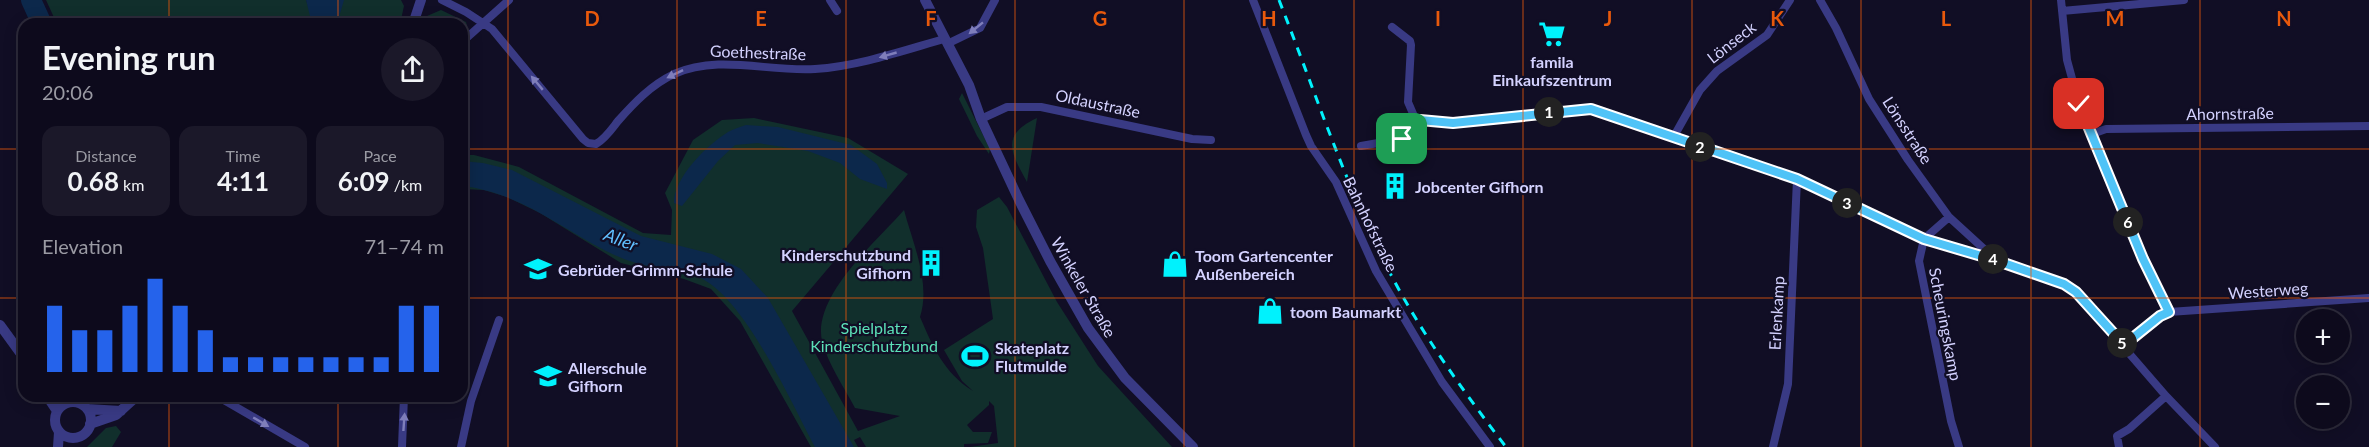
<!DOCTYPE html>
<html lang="en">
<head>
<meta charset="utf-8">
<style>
  body { margin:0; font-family:Lato,sans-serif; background:#1b1829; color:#f1f3f6; height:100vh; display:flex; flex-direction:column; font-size:22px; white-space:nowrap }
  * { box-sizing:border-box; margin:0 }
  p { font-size:20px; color:#9a9aa3 }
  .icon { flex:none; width:33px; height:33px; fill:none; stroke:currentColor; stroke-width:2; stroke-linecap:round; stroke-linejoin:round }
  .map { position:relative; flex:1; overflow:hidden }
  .side { position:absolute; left:18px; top:18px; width:450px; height:384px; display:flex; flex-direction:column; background:#0d0a1c; border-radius:18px; box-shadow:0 3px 15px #0003,0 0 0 2px #2d2b3b }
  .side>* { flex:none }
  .tools { position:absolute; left:2296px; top:309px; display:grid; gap:12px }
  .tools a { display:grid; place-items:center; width:54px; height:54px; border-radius:50%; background:#0d0a1c; box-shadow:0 3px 15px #0003,0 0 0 2px #2d2b3b; font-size:30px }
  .pin { position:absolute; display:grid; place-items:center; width:51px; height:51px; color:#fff; margin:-26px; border-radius:12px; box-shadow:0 3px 9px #0006 }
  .km { position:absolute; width:30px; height:30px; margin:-15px; border-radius:50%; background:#222; color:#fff; font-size:16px; line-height:30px; text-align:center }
  .round { display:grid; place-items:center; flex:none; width:63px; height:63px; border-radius:32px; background:#1b1829 }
  .summary { display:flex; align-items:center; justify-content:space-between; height:102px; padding:0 24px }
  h1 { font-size:33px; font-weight:700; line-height:45px }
  .stats { display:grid; grid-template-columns:repeat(3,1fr); gap:9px; height:102px; padding:6px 24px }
  .stats div { display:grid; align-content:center; border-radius:15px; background:#1b1829; text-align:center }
  .stats b { font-size:26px; font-weight:700 }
  .stats small { font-size:16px; font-weight:400 }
  .stats p { font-size:16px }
  .chart { height:168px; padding:12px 24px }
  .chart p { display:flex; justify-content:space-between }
  .chart svg { width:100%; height:108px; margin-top:6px; stroke:#2563eb; stroke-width:6 }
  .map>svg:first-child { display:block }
  .green { fill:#112f2c }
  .water { fill:#0c284b }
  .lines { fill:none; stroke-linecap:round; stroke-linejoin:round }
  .river { stroke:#0c284b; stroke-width:20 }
  .minor { stroke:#393a84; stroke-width:8 }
  .tertiary { stroke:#393a84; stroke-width:10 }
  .rail { stroke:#00f2fd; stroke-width:3; stroke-dasharray:9 8; stroke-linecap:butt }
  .oneway { fill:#7f7ebb }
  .route-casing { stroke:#fff; stroke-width:12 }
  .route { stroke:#4fc3f7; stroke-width:8 }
  .grid { fill:none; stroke:#e8590c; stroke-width:1.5; stroke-opacity:0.55 }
  .labels { text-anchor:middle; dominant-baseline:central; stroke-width:4.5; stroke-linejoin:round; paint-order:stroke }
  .street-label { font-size:16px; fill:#d4d2ff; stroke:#110e25 }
  .poi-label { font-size:16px; font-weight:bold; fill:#d4d2ff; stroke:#110e25; text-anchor:start }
  .park-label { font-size:16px; fill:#5ce1b8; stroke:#110e25 }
  .water-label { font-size:18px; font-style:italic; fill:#60bfff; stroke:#110e25 }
  .grid-label { font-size:20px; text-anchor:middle; font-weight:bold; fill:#e8590c; stroke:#110e25; stroke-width:4.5; stroke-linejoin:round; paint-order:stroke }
</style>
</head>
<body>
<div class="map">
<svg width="2369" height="447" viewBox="0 0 2369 447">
  <rect width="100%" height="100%" fill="#110e25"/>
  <path class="green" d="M46,0H306L309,9L319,0H401L404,6L400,24H57Z
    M441,10L466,22L467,26L462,32V24H424L427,16Z
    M962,93L990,149L989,154L977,136L959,99Z
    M754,118L848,138L908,174L792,311L858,431L900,416L855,408C844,387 828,364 822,341C812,296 877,241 904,210C913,244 931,283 920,317C933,347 944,373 973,391L962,381L944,350L993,319L983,248L976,227L977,210L999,197L1007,207L1057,302L1098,366L1172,447H970L998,443L994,406L989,401V405L967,425L973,432H992L988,443L964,444V447H866L860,437L854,440L858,447H811L740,321L711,289L684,279L621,263L540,213L507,197L484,190L462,189V155H474L519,167L643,233L671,235L672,210L665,193L693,140L722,120Z
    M1037,118L1027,182C1011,153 1000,135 1037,118Z
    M116,426L121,432L112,447H87L106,428Z"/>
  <path class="water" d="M306,0H344L337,24H312Z
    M746,125L778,127L851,145L877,164L887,183V189L860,179L840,163L808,151L758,143L735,145L718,161L682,206L674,203C674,177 707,145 728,132C733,129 740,127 746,125Z
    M462,161L483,163L512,170L641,236L712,254L741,269L768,298L854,447H815C792,404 743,294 698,277C689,273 677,272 667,270C646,266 625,261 606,251C558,226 518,192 462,186Z"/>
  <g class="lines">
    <path class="river" d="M31,0L42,24"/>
    <path class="minor" d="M442,0L466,12L492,29L583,139L588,143L596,144C605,139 611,130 618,121C634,103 651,85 674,74C719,54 767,72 815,69C859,66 902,51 944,39
      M830,0L837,11
      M1253,0L1306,135L1311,146L1336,182L1376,271L1442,382L1490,447
      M1820,0L1836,28L1869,99L1908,160L1949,217L1995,259
      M2061,0L2067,60L2079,104L2143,259L2169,312L2160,316L2124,345
      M2062,11L2184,0
      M1392,27L1410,41L1411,45L1408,102L1414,116L1420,120L1453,123L1591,109L1797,179L1924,239L1995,259L2064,284L2076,292L2166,396L2215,447
      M462,42L509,0
      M947,44L980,28L995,0
      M981,119L1007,107H1041L1192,139L1211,140
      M2092,134L2106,129L2369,126
      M1673,138L1700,90L1717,71L1767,35L1790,0
      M1361,146L1407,138L1420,120
      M1949,217L1924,239L1919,261L1951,421L1959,447
      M2169,312L2369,298
      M217,396L305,447
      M402,447L404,396
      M461,447L471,401L499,320
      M1773,447L1788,384L1797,179
      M2119,447L2117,436L2129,429L2166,396"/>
    <path class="tertiary" d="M925,0L969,85L981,119L1019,200L1050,261L1088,328L1125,378L1193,447
      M413,24L421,0
      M0,325L24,358
      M47,396L57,411
      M55 420a18 18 0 1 1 36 0a18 18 0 1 1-36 0Z
      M87,409L121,411
      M90,424L116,415L137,396
      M58,447L59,432"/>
    <path class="rail" d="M1279,0C1312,84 1341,171 1380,253C1413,322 1460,387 1506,447"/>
  </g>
  <defs><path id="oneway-solid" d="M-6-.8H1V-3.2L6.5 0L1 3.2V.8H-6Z" transform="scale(1.5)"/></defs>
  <g class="oneway">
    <use href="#oneway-solid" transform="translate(976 28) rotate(141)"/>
    <use href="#oneway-solid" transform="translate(888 55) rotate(164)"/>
    <use href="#oneway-solid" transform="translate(675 74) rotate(154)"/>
    <use href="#oneway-solid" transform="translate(537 83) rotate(-130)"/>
    <use href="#oneway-solid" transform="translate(261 422) rotate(30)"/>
    <use href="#oneway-solid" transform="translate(404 422) rotate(-86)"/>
  </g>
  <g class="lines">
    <defs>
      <path id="route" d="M1402,139L1407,138L1420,120L1453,123L1591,109L1797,179L1924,239L1995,260L2064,284L2076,292L2124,345L2160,316L2169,312L2143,259L2079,104"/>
    </defs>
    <use href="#route" class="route-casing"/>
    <use href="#route" class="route"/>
  </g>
  <path class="grid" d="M169,0V24M338,0V24M508,0V447M677,0V447M846,0V447M1015,0V447M1184,0V447M1354,0V447M1523,0V447M1692,0V447M1861,0V447M2031,0V447M2200,0V447M0,149H24M462,149H2369M0,298H24M462,298H2369M169,396V447M338,396V447"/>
  <defs>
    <symbol id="supermarket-bare" viewBox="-9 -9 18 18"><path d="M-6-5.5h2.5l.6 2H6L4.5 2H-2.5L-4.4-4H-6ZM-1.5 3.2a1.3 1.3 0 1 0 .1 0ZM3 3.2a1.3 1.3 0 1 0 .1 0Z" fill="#00f2fd" stroke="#110e25" stroke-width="2.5" paint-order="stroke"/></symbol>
    <symbol id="building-bare" viewBox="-9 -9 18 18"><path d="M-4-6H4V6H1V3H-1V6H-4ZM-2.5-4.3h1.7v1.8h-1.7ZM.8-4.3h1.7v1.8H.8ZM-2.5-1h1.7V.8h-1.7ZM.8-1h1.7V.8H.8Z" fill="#00f2fd" stroke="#110e25" stroke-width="2.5" paint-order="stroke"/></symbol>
    <symbol id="shop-bare" viewBox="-9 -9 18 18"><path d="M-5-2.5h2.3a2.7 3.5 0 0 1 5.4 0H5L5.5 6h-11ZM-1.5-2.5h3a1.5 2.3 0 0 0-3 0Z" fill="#00f2fd" stroke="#110e25" stroke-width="2.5" paint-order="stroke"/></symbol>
    <symbol id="school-bare" viewBox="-9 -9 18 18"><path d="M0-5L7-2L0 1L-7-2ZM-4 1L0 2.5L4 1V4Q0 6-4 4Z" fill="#00f2fd" stroke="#110e25" stroke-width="2.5" paint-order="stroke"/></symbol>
    <symbol id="stadium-bare" viewBox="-9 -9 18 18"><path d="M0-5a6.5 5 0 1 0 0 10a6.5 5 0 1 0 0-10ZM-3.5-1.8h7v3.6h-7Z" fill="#00f2fd" stroke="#110e25" stroke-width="2.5" paint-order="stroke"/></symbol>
  </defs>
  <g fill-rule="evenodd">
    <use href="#supermarket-bare" x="1533" y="15" width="38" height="38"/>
    <use href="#building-bare" x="1376" y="167" width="38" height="38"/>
    <use href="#building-bare" x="912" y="244" width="38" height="38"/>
    <use href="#shop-bare" x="1156" y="245" width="38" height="38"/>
    <use href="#school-bare" x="519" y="250" width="38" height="38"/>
    <use href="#shop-bare" x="1251" y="292" width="38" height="38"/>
    <use href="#stadium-bare" x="956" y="337" width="38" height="38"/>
    <use href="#school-bare" x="529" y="357" width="38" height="38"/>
  </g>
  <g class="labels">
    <g class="street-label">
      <text transform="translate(1731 42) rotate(-38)">Lönseck</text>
      <text transform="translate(758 52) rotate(2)">Goethestraße</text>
      <text transform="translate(1098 103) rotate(12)">Oldaustraße</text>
      <text transform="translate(2230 113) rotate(-1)">Ahornstraße</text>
      <text transform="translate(1908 130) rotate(57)">Lönsstraße</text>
      <text transform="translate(1371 224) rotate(64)">Bahnhofstraße</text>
      <text transform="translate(1084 287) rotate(60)">Winkeler Straße</text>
      <text transform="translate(2268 290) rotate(-4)">Westerweg</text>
      <text transform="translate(1776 313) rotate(-87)">Erlenkamp</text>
      <text transform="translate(1946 324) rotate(79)">Scheuringskamp</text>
    </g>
    <g class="poi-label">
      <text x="1552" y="61" text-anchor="middle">famila<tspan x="1552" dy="18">Einkaufszentrum</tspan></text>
      <text x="1415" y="186">Jobcenter Gifhorn</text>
      <text x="911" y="254" text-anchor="end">Kinderschutzbund<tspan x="911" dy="18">Gifhorn</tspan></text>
      <text x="1195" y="255">Toom Gartencenter<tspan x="1195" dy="18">Außenbereich</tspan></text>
      <text x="558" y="269">Gebrüder-Grimm-Schule</text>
      <text x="1290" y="311">toom Baumarkt</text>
      <text x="995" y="347">Skateplatz<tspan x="995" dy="18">Flutmulde</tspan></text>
      <text x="568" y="367">Allerschule<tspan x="568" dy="18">Gifhorn</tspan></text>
    </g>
    <g class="park-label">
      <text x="874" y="327">Spielplatz<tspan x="874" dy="18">Kinderschutzbund</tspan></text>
    </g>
    <g class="water-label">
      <text transform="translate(621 239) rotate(21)">Aller</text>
    </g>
  </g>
  <g class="grid-label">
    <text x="592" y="26">D</text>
    <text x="761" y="26">E</text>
    <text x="931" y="26">F</text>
    <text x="1100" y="26">G</text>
    <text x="1269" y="26">H</text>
    <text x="1438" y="26">I</text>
    <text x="1608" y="26">J</text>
    <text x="1777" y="26">K</text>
    <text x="1946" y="26">L</text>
    <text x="2115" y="26">M</text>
    <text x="2284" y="26">N</text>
  </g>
</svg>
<div class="tools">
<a>+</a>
<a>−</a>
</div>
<div class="pin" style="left:1402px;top:139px;background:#1e9e55"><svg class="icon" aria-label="arrive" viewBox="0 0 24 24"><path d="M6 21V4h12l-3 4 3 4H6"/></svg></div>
<div class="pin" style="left:2079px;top:104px;background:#d93025"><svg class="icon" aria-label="check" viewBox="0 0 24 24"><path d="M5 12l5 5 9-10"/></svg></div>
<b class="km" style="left:1549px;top:112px">1</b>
<b class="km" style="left:1700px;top:147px">2</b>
<b class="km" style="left:1847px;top:203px">3</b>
<b class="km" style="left:1993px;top:259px">4</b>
<b class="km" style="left:2122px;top:343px">5</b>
<b class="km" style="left:2128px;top:222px">6</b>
<section class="side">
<div class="summary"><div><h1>Evening run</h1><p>20:06</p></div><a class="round"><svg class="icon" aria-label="share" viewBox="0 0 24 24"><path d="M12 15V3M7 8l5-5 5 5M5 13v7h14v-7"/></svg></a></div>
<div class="stats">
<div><p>Distance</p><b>0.68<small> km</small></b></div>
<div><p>Time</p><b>4:11</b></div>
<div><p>Pace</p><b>6:09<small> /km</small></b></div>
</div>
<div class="chart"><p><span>Elevation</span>71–74 m</p>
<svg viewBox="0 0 160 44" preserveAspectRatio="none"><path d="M5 44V17M15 44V27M25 44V27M35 44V17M45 44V6M55 44V17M65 44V27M75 44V38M85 44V38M95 44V38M105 44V38M115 44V38M125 44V38M135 44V38M145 44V17M155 44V17"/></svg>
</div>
</section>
</div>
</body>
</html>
